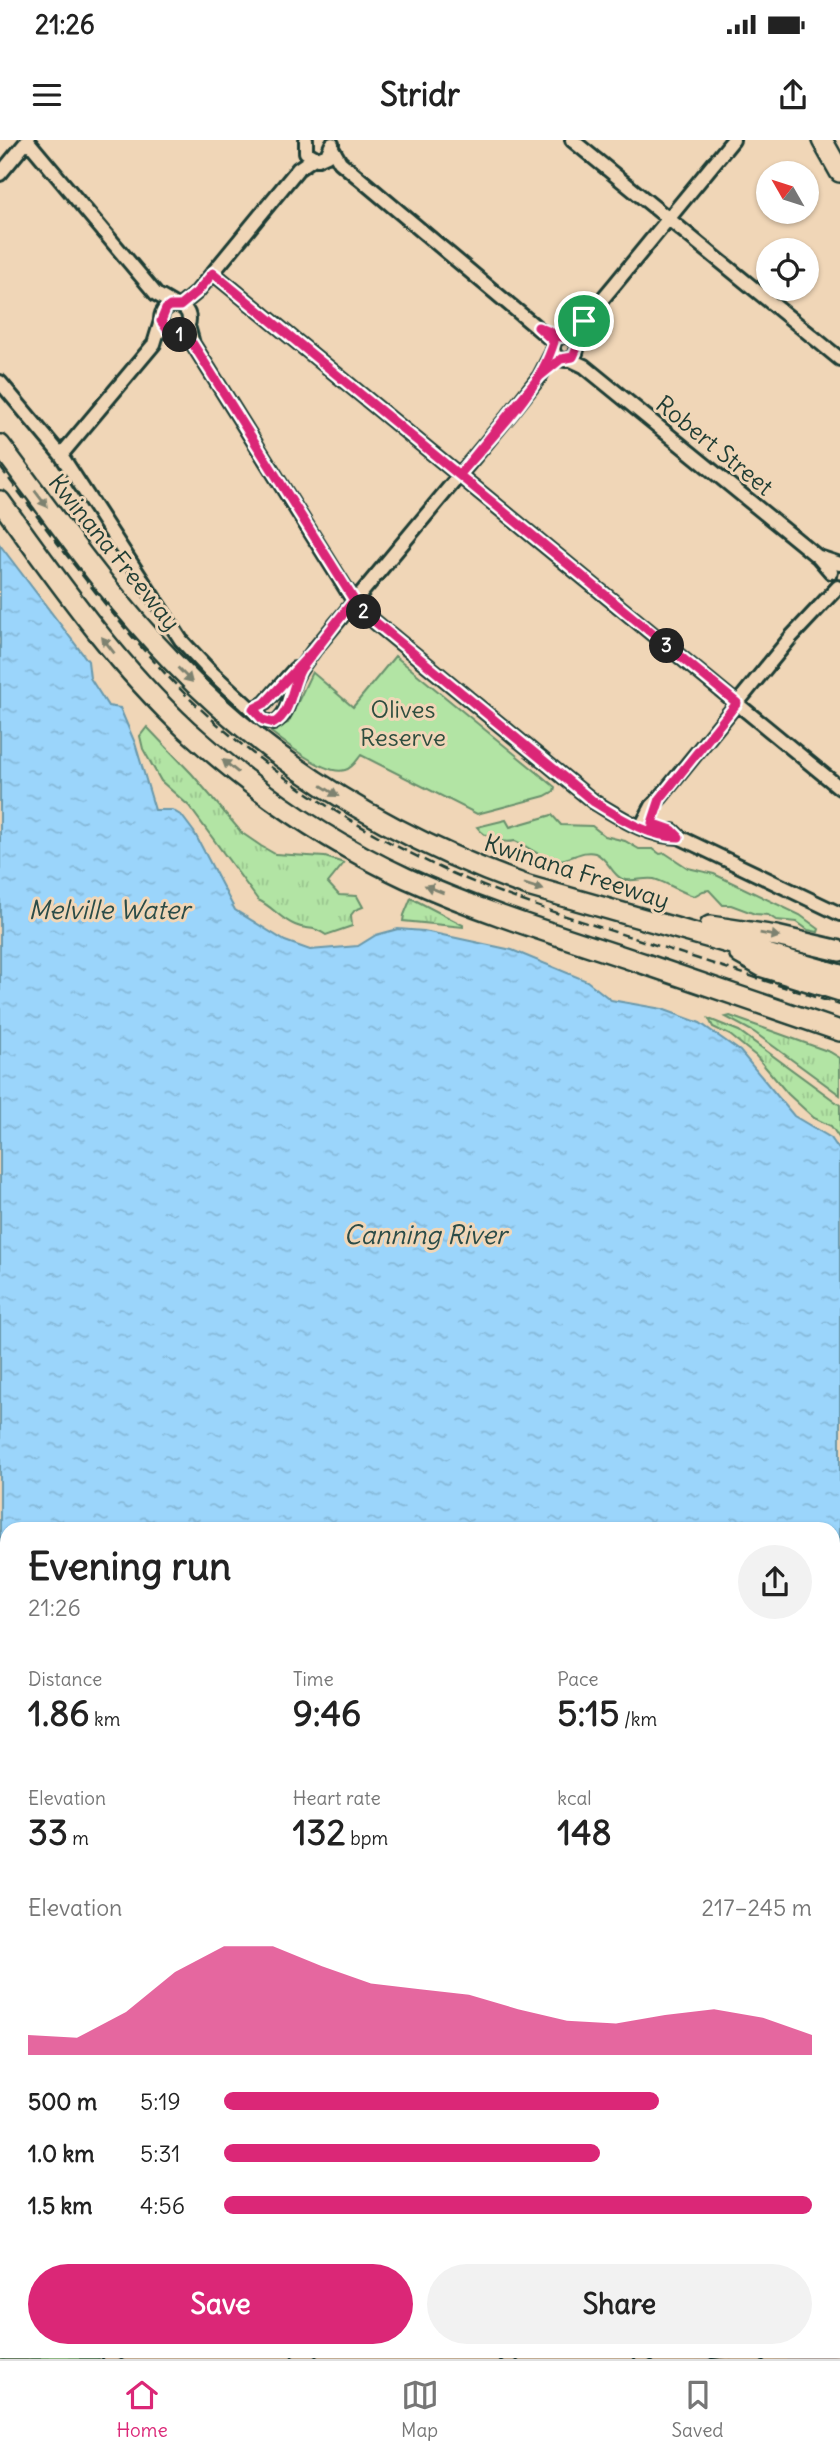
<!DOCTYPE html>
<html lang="en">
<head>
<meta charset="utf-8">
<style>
  body { margin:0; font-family:Delius,sans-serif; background:#f2f2f2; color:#222; height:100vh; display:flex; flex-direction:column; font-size:26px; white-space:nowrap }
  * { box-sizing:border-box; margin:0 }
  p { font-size:23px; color:#767676 }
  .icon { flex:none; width:38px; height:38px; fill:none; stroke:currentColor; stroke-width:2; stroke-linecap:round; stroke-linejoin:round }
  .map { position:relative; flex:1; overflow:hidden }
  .details { position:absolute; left:0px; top:1382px; width:840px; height:836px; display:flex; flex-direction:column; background:#fff; border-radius:21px 21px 0 0; box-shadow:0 2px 5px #0004 }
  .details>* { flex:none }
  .needle { width:46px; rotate:309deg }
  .tools { position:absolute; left:756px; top:21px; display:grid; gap:14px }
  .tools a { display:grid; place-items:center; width:63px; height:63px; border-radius:50%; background:#fff; box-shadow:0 2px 5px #0004; font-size:35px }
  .pin { position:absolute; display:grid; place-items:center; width:60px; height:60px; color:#fff; margin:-30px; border:4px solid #fff; border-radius:50%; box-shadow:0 2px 7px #0007 }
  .km { position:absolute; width:35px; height:35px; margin:-18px; border-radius:50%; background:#222; color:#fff; font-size:19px; line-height:35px; text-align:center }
  .round { display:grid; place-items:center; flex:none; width:74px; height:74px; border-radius:37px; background:#f2f2f2 }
  .overview { display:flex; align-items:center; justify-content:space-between; height:119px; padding:0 28px }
  h1 { font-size:38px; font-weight:700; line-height:52px }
  .metrics { display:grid; grid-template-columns:repeat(3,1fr); gap:10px; height:119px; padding:7px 28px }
  .metrics div { display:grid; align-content:center }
  .metrics b { font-size:35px; font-weight:700 }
  .metrics small { font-size:19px; font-weight:400 }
  .metrics p { font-size:19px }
  .chart { height:196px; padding:14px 28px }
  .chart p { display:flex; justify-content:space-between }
  .chart svg { width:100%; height:126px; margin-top:7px; fill:#db2777; opacity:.7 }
  .button { display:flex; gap:14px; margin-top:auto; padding:14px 28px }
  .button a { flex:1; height:80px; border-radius:42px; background:#db2777; color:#fff; font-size:28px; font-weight:700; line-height:80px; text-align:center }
  .button a+a { background:#f2f2f2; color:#222 }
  ul { padding:0 28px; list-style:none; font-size:23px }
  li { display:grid; grid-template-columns:112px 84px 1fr; align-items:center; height:52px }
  li i { height:18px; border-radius:9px; background:#db2777 }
  .status { display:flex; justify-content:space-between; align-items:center; height:49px; padding:0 35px; background:#fff; direction:ltr }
  .status svg { height:19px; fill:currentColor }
  header { display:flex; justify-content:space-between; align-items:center; height:91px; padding:0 28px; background:#fff; font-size:32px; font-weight:700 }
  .tabs { display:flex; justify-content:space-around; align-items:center; height:98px; border-top:2px solid #e0e0e0; background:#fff; font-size:19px; color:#767676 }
  .tabs a { display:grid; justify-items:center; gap:4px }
  .tabs .current { color:#db2777 }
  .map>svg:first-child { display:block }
  .built { fill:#dacdc5 }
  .grass { fill:url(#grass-tufts); stroke:#68906c; stroke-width:2 }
  .park { fill:#b2e4a4; stroke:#68906c; stroke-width:2 }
  .water { fill:url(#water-ripples); stroke:#6998ab; stroke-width:2 }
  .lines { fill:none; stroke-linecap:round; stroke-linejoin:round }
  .minor-casing { stroke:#1f3d34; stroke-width:18 }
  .major-casing { stroke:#1f3d34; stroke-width:21 }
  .highway-casing { stroke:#1f3d34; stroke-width:24 }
  .minor { stroke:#f0d6b7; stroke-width:12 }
  .major { stroke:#f0d6b7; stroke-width:16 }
  .highway { stroke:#f0d6b7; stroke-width:19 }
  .rail { stroke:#1f3d34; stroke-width:2.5; stroke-dasharray:10 5; stroke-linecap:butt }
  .oneway { fill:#7d826f }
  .route-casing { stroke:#fff; stroke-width:14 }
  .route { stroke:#db2777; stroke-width:9 }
  .labels { text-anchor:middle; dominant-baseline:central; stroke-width:6; stroke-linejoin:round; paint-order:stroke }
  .street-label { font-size:24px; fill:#1f3d34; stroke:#f0d6b7 }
  .park-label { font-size:24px; fill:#2e4e3f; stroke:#f0d6b7 }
  .water-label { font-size:26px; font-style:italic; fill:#2b4c48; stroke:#f0d6b7 }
</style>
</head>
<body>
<div class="status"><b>21:26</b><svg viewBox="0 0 49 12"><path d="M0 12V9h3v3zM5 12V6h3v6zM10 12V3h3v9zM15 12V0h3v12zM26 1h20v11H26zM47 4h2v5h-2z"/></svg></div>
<header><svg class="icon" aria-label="menu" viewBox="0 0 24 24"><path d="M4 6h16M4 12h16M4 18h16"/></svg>Stridr<svg class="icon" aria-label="share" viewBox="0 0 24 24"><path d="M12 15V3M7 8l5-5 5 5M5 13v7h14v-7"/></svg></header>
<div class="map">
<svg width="840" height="2219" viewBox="0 0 840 2219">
  <defs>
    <pattern id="grass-tufts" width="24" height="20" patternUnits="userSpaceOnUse" patternTransform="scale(1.75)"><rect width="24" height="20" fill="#b2e4a4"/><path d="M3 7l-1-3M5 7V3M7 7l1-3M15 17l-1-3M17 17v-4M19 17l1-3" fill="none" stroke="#99c48e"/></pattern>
    <pattern id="water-ripples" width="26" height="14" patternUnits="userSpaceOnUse" patternTransform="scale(1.75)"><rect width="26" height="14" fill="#9bd5fb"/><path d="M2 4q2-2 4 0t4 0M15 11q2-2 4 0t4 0" fill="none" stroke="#85b8d8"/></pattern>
  </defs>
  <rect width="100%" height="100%" fill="#f0d6b7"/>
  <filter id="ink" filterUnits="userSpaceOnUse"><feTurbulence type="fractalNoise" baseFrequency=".0143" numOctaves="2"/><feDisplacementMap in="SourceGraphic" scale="14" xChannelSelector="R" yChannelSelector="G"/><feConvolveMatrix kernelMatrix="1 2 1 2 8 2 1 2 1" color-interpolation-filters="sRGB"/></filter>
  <g filter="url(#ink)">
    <path class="built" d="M833,2059L840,2060V2219H672L678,2212H833Z"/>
    <path class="grass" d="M147,587L192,634L242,693L261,706L275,714L325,717L344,723L328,743L339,755L357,756L363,767L355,770L351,775L352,786L326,795C312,785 308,791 295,785C280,779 272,766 258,760L189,666L161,641L143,609L140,596Z
      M411,758L463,785V787L403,781L404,775Z
      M730,876L830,912L840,918V955L754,892L726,877Z
      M709,879L739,891L840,965V999L831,986L814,978L788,954L756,916L730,895L713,887Z"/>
    <path class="park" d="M395,516L555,647L554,651L545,656L477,674L361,615C357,620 353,628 345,630C327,636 286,604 271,592L277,587L288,583L312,532L353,567Z
      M552,675L561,685L592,686L605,696L625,701L639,709H653L660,714L665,713L688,728L714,734L800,775L819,789L818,792L808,790L797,782L776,780L768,775L755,774L731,765H723L709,750L703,751L694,756C680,752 668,743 654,739C644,737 631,743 622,739C611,734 608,718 595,713C582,709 571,720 558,720C544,720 527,706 515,701C502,704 485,698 477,687L506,680L510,687Z
      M7,2127V2212H97L99,2219H0V2167Z"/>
    <path class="water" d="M0,405L88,521L90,538L108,566L120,568L135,603L155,670H172L182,676L194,692L235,770L285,801L310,810L358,806L376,795L398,789L424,791L512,810L587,841L611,860L662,869L700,883L740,911L794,976L831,998L840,1011V1403L833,1410V1390H7V1434L0,1429Z"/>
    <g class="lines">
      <defs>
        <path id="minor" d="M27,0L156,154L175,165
          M306,0V12L318,19L327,15L332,4
          M572,0L840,219
          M332,8L340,22L554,202
          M0,34L28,0
          M213,133L840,648
          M161 179a14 14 0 1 1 28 0a14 14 0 1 1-28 0Z
          M180,166L197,152L298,29L314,18
          M188,186L193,204L358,468L594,662C620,677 648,697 679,697
          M567,196L584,181L615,144L733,0
          M553 208a12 12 0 1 1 24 0a12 12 0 1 1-24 0Z
          M569,219L584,226L818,417L831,432
          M0,242L61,315L181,500L209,530L263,580L273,583C291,574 288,555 295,539C300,528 308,519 314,510L511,273L540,236L553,211
          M61,315L154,204L161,181
          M819,417L840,424
          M253,569L265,563L295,529
          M641,687L652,666L660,658L791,497L838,447
          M673,691L679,697L840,774
          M0,1462L7,1469
          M833,1538L840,1540
          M0,1605L7,1594
          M0,1742L7,1745
          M833,1877L840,1884
          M0,1885L7,1888
          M833,2032L840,2025
          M0,2078L7,2080
          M503,2212L510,2219
          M716,2212L756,2219
          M110,2219L118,2212
          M642,2219L650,2212"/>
        <path id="major" d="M833,1702L840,1695
          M301,2219L308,2212"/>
        <path id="highway" d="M822,0L840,32
          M0,305C55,378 108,455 172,521C271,625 394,698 528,746L840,835
          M0,361C58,441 115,523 187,590C252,649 326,701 406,738C483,773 564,797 645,824C710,846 775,869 840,891
          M710,786L776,796L840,811
          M740,814L763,827L840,851"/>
      </defs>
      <use href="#minor" class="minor-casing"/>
      <use href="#major" class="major-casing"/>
      <use href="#highway" class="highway-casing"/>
      <use href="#minor" class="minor"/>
      <use href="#major" class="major"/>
      <use href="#highway" class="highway"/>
      <path class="rail" d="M0,327C60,406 117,486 187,556C261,628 352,687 445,730C506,757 570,778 634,798C702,820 771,843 840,865"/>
    </g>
    <defs><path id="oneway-solid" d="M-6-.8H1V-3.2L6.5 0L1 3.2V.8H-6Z" transform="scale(1.75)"/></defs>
    <g class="oneway">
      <use href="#oneway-solid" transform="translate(41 359) rotate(53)"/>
      <use href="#oneway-solid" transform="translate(108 505) rotate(-128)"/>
      <use href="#oneway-solid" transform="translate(185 535) rotate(45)"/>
      <use href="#oneway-solid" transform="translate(230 626) rotate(-141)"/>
      <use href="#oneway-solid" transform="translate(330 651) rotate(32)"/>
      <use href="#oneway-solid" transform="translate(534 747) rotate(17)"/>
      <use href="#oneway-solid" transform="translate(434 749) rotate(-158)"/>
      <use href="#oneway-solid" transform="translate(770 795) rotate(10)"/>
    </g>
  </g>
  <g class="lines" filter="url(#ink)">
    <defs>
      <path id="route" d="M584,181L567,197H561L538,187L554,202C539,252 493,295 459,335L213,133L197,152L180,166H170L166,169L161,181L168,191L178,193L193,204L354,460L314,510L265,563L253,569L263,580L274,583C292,573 291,546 301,529L354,460L362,471L594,662C619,677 648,697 679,697L672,690L652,683L660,659L737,563L459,335L540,236L561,219L573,217L577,208L575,201L584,181"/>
    </defs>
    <use href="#route" class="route-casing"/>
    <use href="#route" class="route"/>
  </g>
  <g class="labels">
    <g class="street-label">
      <text transform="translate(715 305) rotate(39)">Robert Street</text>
      <text transform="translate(115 412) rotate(51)">Kwinana Freeway</text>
      <text transform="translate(577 731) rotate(18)">Kwinana Freeway</text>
    </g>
    <g class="park-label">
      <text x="403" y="569">Olives<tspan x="403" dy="28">Reserve</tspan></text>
    </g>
    <g class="water-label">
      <text x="109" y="769">Melville Water</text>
      <text x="425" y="1094">Canning River</text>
    </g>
  </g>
</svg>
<div class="tools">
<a><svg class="needle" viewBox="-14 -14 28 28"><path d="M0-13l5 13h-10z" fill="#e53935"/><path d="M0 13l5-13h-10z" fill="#767676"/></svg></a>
<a><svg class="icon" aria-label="locate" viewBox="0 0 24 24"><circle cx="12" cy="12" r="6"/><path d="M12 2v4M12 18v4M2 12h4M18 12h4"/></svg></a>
</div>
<div class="pin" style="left:584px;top:181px;background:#1e9e55"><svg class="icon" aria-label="arrive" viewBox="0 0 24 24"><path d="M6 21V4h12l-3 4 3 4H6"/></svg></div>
<b class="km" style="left:180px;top:195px">1</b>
<b class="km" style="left:364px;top:472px">2</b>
<b class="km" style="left:667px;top:506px">3</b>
<section class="details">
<div class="overview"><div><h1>Evening run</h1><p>21:26</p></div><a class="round"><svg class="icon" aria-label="share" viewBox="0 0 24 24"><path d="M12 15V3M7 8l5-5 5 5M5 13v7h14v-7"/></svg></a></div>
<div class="metrics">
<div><p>Distance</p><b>1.86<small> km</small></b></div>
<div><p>Time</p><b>9:46</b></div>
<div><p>Pace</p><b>5:15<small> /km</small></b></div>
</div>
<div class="metrics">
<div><p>Elevation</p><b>33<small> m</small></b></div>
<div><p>Heart rate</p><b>132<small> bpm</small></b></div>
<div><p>kcal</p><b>148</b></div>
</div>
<div class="chart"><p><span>Elevation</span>217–245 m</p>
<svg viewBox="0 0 160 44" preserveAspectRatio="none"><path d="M0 44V37L10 38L20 29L30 15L40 6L50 6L60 13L70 19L80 21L90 23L100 28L110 32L120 33L130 30L140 28L150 31L160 37V44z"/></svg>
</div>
<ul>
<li><b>500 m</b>5:19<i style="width:74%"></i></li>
<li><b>1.0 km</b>5:31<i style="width:64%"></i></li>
<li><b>1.5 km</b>4:56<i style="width:100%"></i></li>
</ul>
<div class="button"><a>Save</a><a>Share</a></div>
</section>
</div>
<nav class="tabs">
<a class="current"><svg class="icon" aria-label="home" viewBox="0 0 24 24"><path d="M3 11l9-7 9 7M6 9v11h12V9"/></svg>Home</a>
<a><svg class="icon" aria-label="map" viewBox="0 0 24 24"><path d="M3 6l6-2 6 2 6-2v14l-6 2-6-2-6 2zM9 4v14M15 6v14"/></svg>Map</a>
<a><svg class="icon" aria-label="saved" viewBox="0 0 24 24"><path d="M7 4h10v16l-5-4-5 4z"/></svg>Saved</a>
</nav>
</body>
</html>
